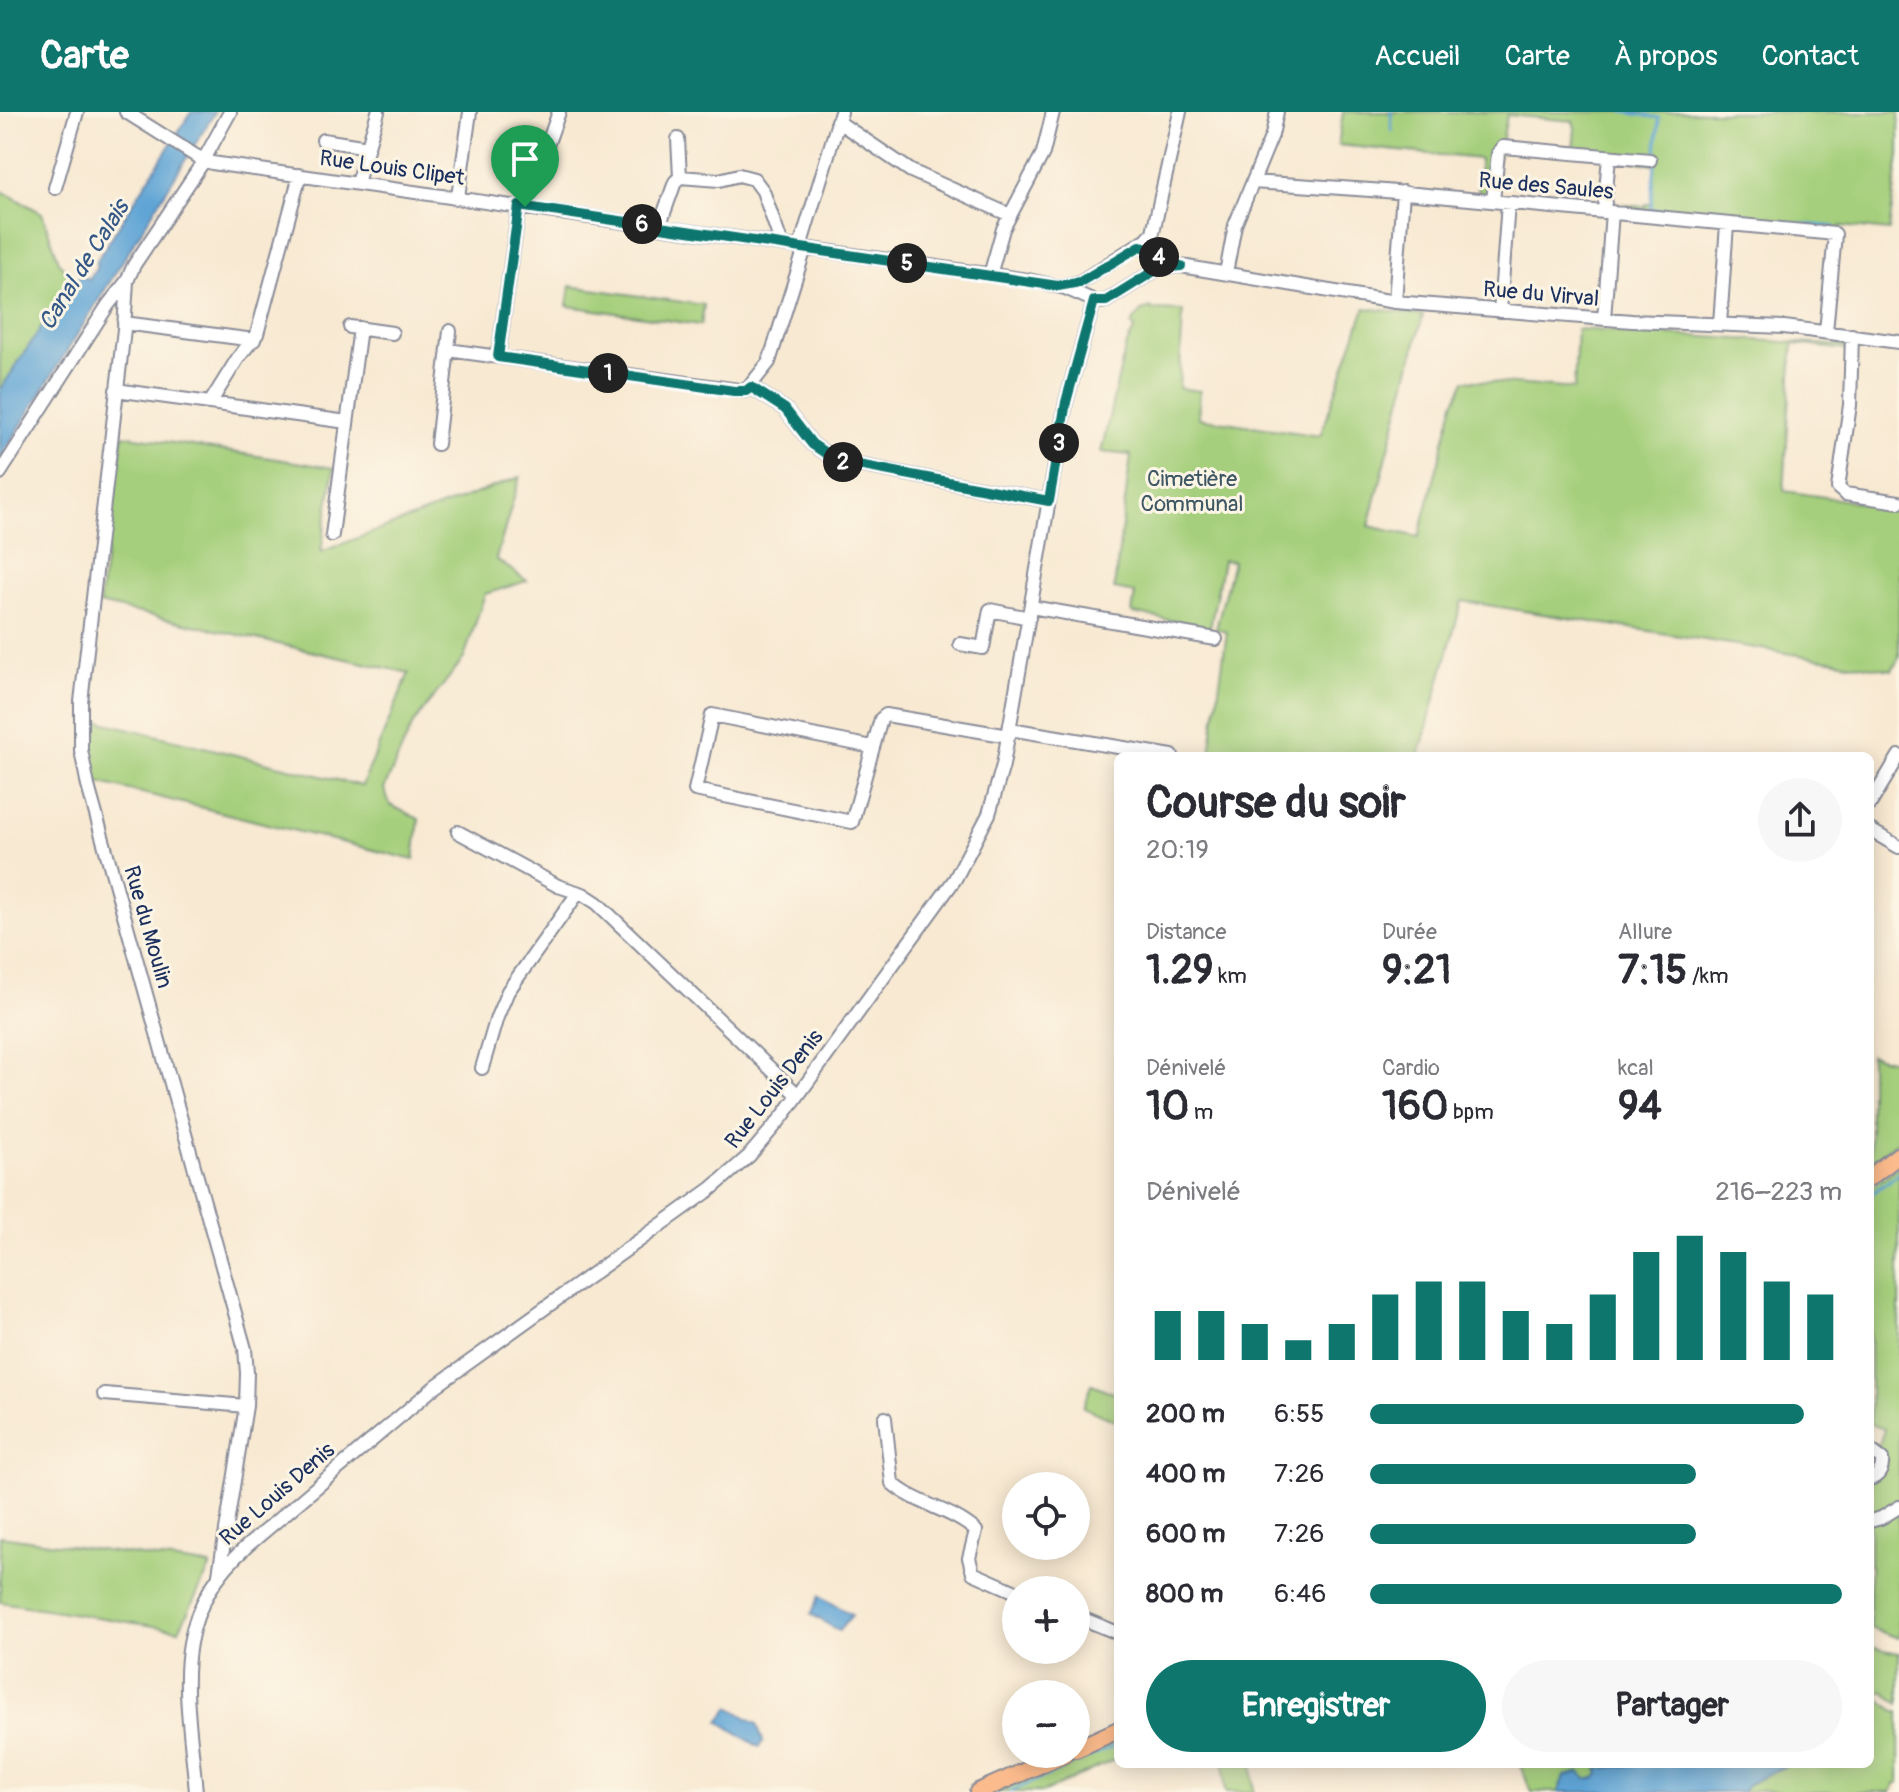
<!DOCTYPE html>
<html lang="fr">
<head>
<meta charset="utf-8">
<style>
  body { margin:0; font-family:Pangolin,sans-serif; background:#f7f7f7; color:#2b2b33; height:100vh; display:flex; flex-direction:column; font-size:30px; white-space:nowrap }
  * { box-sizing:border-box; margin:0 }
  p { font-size:26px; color:#7c7c81 }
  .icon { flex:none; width:44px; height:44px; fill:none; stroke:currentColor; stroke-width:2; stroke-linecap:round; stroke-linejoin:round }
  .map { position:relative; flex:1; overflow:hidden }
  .details { position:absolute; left:1114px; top:640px; width:760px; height:1016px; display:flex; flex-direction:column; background:#fff; border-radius:12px; box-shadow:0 4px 20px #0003 }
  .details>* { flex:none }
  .fabs { position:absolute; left:1002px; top:1360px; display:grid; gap:16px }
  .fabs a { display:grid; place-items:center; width:88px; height:88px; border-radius:50%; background:#fff; box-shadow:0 4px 20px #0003; font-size:40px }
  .pin { position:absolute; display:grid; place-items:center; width:68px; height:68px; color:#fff; margin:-82px -34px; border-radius:50% 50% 50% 0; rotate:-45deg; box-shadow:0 0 8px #0007 }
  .pin .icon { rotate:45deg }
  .km { position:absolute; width:40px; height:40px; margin:-20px; border-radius:50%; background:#222; color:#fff; font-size:22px; line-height:40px; text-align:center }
  .round { display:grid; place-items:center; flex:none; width:84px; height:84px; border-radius:42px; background:#f7f7f7 }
  .headline { display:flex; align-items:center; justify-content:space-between; height:136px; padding:0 32px }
  h1 { font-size:44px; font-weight:800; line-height:60px }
  .stats { display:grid; grid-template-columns:repeat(3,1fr); gap:12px; height:136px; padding:8px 32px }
  .stats div { display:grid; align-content:center }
  .stats b { font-size:40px; font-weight:800 }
  .stats small { font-size:22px; font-weight:400 }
  .stats p { font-size:22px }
  .chart { height:224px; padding:16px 32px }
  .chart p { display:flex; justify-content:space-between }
  .chart svg { width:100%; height:144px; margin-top:8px; stroke:#0f766e; stroke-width:6 }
  .button { display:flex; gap:16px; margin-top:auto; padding:16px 32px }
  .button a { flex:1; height:92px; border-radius:48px; background:#0f766e; color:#fff; font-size:32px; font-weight:800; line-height:92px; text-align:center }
  .button a+a { background:#f7f7f7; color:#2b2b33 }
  ul { padding:0 32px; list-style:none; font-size:26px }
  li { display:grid; grid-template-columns:128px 96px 1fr; align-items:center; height:60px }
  li i { height:20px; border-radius:10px; background:#0f766e }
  header { display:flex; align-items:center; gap:48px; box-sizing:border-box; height:112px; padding:0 40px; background:#0f766e; color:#fff }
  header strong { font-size:38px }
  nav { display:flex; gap:44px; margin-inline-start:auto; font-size:28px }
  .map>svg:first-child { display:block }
  .green { fill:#a5cf7b; stroke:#607f6c; stroke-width:2 }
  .water { fill:#5fa4d5; stroke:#3d6a9a; stroke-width:2 }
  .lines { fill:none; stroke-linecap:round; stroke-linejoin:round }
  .stream { stroke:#5fa4d5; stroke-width:3 }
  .minor-casing { stroke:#8a8c98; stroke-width:16 }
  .major-casing { stroke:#8a8c98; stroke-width:20 }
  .minor { stroke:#fff; stroke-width:12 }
  .major { stroke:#fbbb8c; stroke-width:16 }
  .route-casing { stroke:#fff; stroke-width:16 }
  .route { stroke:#0f766e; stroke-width:10 }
  .labels { text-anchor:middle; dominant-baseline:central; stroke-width:6; stroke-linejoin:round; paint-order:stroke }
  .street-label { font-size:22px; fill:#1b2f5e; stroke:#fcf5e5 }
  .park-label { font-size:22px; fill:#3e5765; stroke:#fcf5e5 }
  .water-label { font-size:24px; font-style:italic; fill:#335888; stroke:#fcf5e5 }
</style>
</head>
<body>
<header>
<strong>Carte</strong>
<nav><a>Accueil</a><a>Carte</a><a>À propos</a><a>Contact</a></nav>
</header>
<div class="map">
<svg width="1899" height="1680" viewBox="0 0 1899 1680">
  <rect width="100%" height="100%" fill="#fcf5e5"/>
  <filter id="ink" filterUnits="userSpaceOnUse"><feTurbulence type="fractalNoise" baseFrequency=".0125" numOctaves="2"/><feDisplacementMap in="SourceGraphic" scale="16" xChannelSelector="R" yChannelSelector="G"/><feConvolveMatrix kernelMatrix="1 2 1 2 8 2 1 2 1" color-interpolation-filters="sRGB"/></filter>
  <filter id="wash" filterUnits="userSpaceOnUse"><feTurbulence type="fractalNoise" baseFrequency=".006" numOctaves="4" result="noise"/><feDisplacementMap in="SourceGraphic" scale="32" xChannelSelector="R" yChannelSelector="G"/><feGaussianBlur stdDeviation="1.8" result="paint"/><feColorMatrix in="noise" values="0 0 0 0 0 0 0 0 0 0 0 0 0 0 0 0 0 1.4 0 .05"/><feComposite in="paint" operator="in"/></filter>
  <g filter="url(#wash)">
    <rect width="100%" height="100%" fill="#f8e9d2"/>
    <path class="green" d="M1343,0H1899V43L1889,119L1841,114L1840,118L1727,108L1725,101L1714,100L1711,106L1610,95L1608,91L1645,95L1646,92H1651L1655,53L1573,37L1575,16L1573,9L1507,3L1502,31L1489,78L1484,82L1478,81L1480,47L1338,33Z
      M0,78L42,101L60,152L73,167L0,278Z
      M570,174L704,193L701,213L567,194Z
      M1151,196V198L1183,199L1179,276L1200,279L1198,306L1320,324L1365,196L1423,203L1369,414L1419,425L1454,291L1465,268L1574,277L1577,217L1848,234L1847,238L1793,232L1784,379L1899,396V546L1892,558L1462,489L1419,644H1222L1210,641L1227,520L1216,517L1233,449L1223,448L1210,516L1132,501L1135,481L1114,477L1131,343L1101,340L1125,237L1135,216L1131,213L1141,199Z
      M123,323L334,356L321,440L520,365L496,447L527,469L485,482L464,546L413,612L384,677L390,693L419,707L414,748L93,669L88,652L86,606L362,674L409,561L99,492Z
      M1870,943L1899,950V1028L1870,1051Z
      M1899,1054V1526L1870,1516V1332L1879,1333L1884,1317L1870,1312V1076Z
      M1092,1272L1118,1283V1310L1083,1295Z
      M0,1424L206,1453L211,1454L179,1518L0,1490Z
      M1870,1535L1899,1541V1592L1885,1580L1874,1579L1873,1583L1898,1601L1899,1599V1671L1895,1672L1891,1680H1782L1761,1678L1742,1680L1748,1672L1789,1652H1870L1872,1627L1870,1617V1561L1875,1560L1870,1550Z
      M1118,1627V1646L1044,1680H996Z
      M1224,1652H1252L1254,1680H1225Z
      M1519,1652H1639L1598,1658L1600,1661L1596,1666L1561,1671L1559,1680H1532Z"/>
    <path class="water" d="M191,0H215L0,347V278L73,167L82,164L89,167L96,157L97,148Z
      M820,1484L852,1503L839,1519L811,1502Z
      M730,1595L757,1612L763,1629L759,1635L719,1609Z
      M1639,1652H1789L1748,1672L1742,1680H1559L1565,1664L1580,1660L1586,1666H1596L1599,1661L1597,1657Z"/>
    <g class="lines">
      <path class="stream" d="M1391,0L1392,19
        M1624,0L1659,6L1651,97L1710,103
        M1728,105L1835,115
        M1870,1083L1899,1061
        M1010,1680L1118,1632"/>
    </g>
  </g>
  <g filter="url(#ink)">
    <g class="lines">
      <defs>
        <path id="minor" d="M126,0L196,44L212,51L1028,168L1065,176L1097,190L1106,189L1159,156L1181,154L1395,190L1632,209L1784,215L1899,230
          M837,9L911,59L1010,103
          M323,28L368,35
          M680,65L719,68L739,63L754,67L763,79L782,133
          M1253,70L1385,79L1835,122L1826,220
          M357,71L378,0
          M55,76L77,0
          M458,85L470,0
          M1493,89L1498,41L1503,35L1650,48
          M525,95L559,0
          M1604,100L1609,45
          M659,115L675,70L680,65L678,27
          M1136,134L1147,135L1174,152
          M800,135L841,0
          M1226,161L1235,113L1272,23L1277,0
          M990,163L1003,117L1043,41L1053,0
          M127,169L124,217L81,590V638L88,674L245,1237L247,1261L246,1294L219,1462
          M1062,174L1080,170L1147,127L1153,120L1180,0
          M1395,190L1403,80
          M1500,199L1508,91
          M1604,207L1612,100
          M124,211L254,228
          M1720,212L1727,112
          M350,215L392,221
          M1852,223L1850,293L1838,376L1845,382L1899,390
          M448,238L746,279L769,250L805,136
          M498,245L519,94
          M751,275L785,297L812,332L837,349L1049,389
          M116,278L347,310
          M210,291L238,246L257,222L300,63
          M437,332L450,219
          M0,361L108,193L127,169L134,153L201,53L230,0
          M332,423L360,216
          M1031,495L1216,527
          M960,532L983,536L990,498L1029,506
          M1010,617L1172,644
          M872,635L712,603L695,678L852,710L881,607L886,603L1009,624
          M1870,692L1899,644
          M1870,718L1899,735
          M458,720L558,774L583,782L597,791L798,983
          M482,956L497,905L508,879L578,781
          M104,1282L246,1294
          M885,1306L892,1371C917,1393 952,1397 976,1419L969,1446L973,1461L1016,1480
          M1870,1338L1882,1347C1883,1356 1880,1364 1870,1367
          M1870,1409L1881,1406L1899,1395
          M1076,1504L1118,1521
          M196,1680C188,1583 165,1507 247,1434L436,1274L711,1077L749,1044L783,1004L955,767L989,702L1003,653L1066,290L1094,189"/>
        <path id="major" d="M1870,1065L1899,1043
          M1076,1637L1118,1618
          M978,1680L1064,1642"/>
      </defs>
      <use href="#minor" class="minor-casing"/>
      <use href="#major" class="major-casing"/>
      <use href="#minor" class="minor"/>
      <use href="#major" class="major"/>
    </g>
  </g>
  <g class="lines" filter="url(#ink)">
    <defs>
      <path id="route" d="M519,94L1058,174L1080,170L1140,134C1154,136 1166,150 1181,154L1159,156L1106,189H1094L1066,290L1049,389L837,349L812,332L785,297L751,275L746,279H734L498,245Z"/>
    </defs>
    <use href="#route" class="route-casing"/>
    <use href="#route" class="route"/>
  </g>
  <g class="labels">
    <g class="street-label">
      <text transform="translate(392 56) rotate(8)">Rue Louis Clipet</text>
      <text transform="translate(1546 74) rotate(5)">Rue des Saules</text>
      <text transform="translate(1541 182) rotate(5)">Rue du Virval</text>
      <text transform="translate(148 815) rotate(74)">Rue du Moulin</text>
      <text transform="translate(774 977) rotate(-52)">Rue Louis Denis</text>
      <text transform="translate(277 1382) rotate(-41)">Rue Louis Denis</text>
    </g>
    <g class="park-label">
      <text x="1192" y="367">Cimetière<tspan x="1192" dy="25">Communal</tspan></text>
    </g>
    <g class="water-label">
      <text transform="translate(84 153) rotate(-58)">Canal de Calais</text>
    </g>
  </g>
</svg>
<div class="fabs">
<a><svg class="icon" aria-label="locate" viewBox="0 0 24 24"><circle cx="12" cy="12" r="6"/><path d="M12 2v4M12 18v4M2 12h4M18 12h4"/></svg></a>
<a>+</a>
<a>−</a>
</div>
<div class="pin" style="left:525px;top:95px;background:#1e9e55"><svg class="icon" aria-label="arrive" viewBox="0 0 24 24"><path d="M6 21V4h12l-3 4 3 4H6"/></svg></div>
<b class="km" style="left:608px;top:261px">1</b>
<b class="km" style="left:843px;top:350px">2</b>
<b class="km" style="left:1059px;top:331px">3</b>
<b class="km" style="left:1159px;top:145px">4</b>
<b class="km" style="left:907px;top:151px">5</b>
<b class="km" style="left:642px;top:112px">6</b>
<section class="details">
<div class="headline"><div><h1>Course du soir</h1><p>20:19</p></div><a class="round"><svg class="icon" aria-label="share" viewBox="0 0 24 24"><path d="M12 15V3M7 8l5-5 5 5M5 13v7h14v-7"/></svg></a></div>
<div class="stats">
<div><p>Distance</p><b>1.29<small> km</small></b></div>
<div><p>Durée</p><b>9:21</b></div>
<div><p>Allure</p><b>7:15<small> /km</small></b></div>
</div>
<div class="stats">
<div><p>Dénivelé</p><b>10<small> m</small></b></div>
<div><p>Cardio</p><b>160<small> bpm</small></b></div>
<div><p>kcal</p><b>94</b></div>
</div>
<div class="chart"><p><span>Dénivelé</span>216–223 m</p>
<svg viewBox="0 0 160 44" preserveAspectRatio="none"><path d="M5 44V29M15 44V29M25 44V33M35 44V38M45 44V33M55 44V24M65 44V20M75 44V20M85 44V29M95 44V33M105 44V24M115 44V11M125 44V6M135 44V11M145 44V20M155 44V24"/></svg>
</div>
<ul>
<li><b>200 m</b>6:55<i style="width:92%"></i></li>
<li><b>400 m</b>7:26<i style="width:69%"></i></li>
<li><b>600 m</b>7:26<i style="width:69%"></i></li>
<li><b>800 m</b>6:46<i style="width:100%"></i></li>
</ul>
<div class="button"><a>Enregistrer</a><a>Partager</a></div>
</section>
</div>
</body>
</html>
